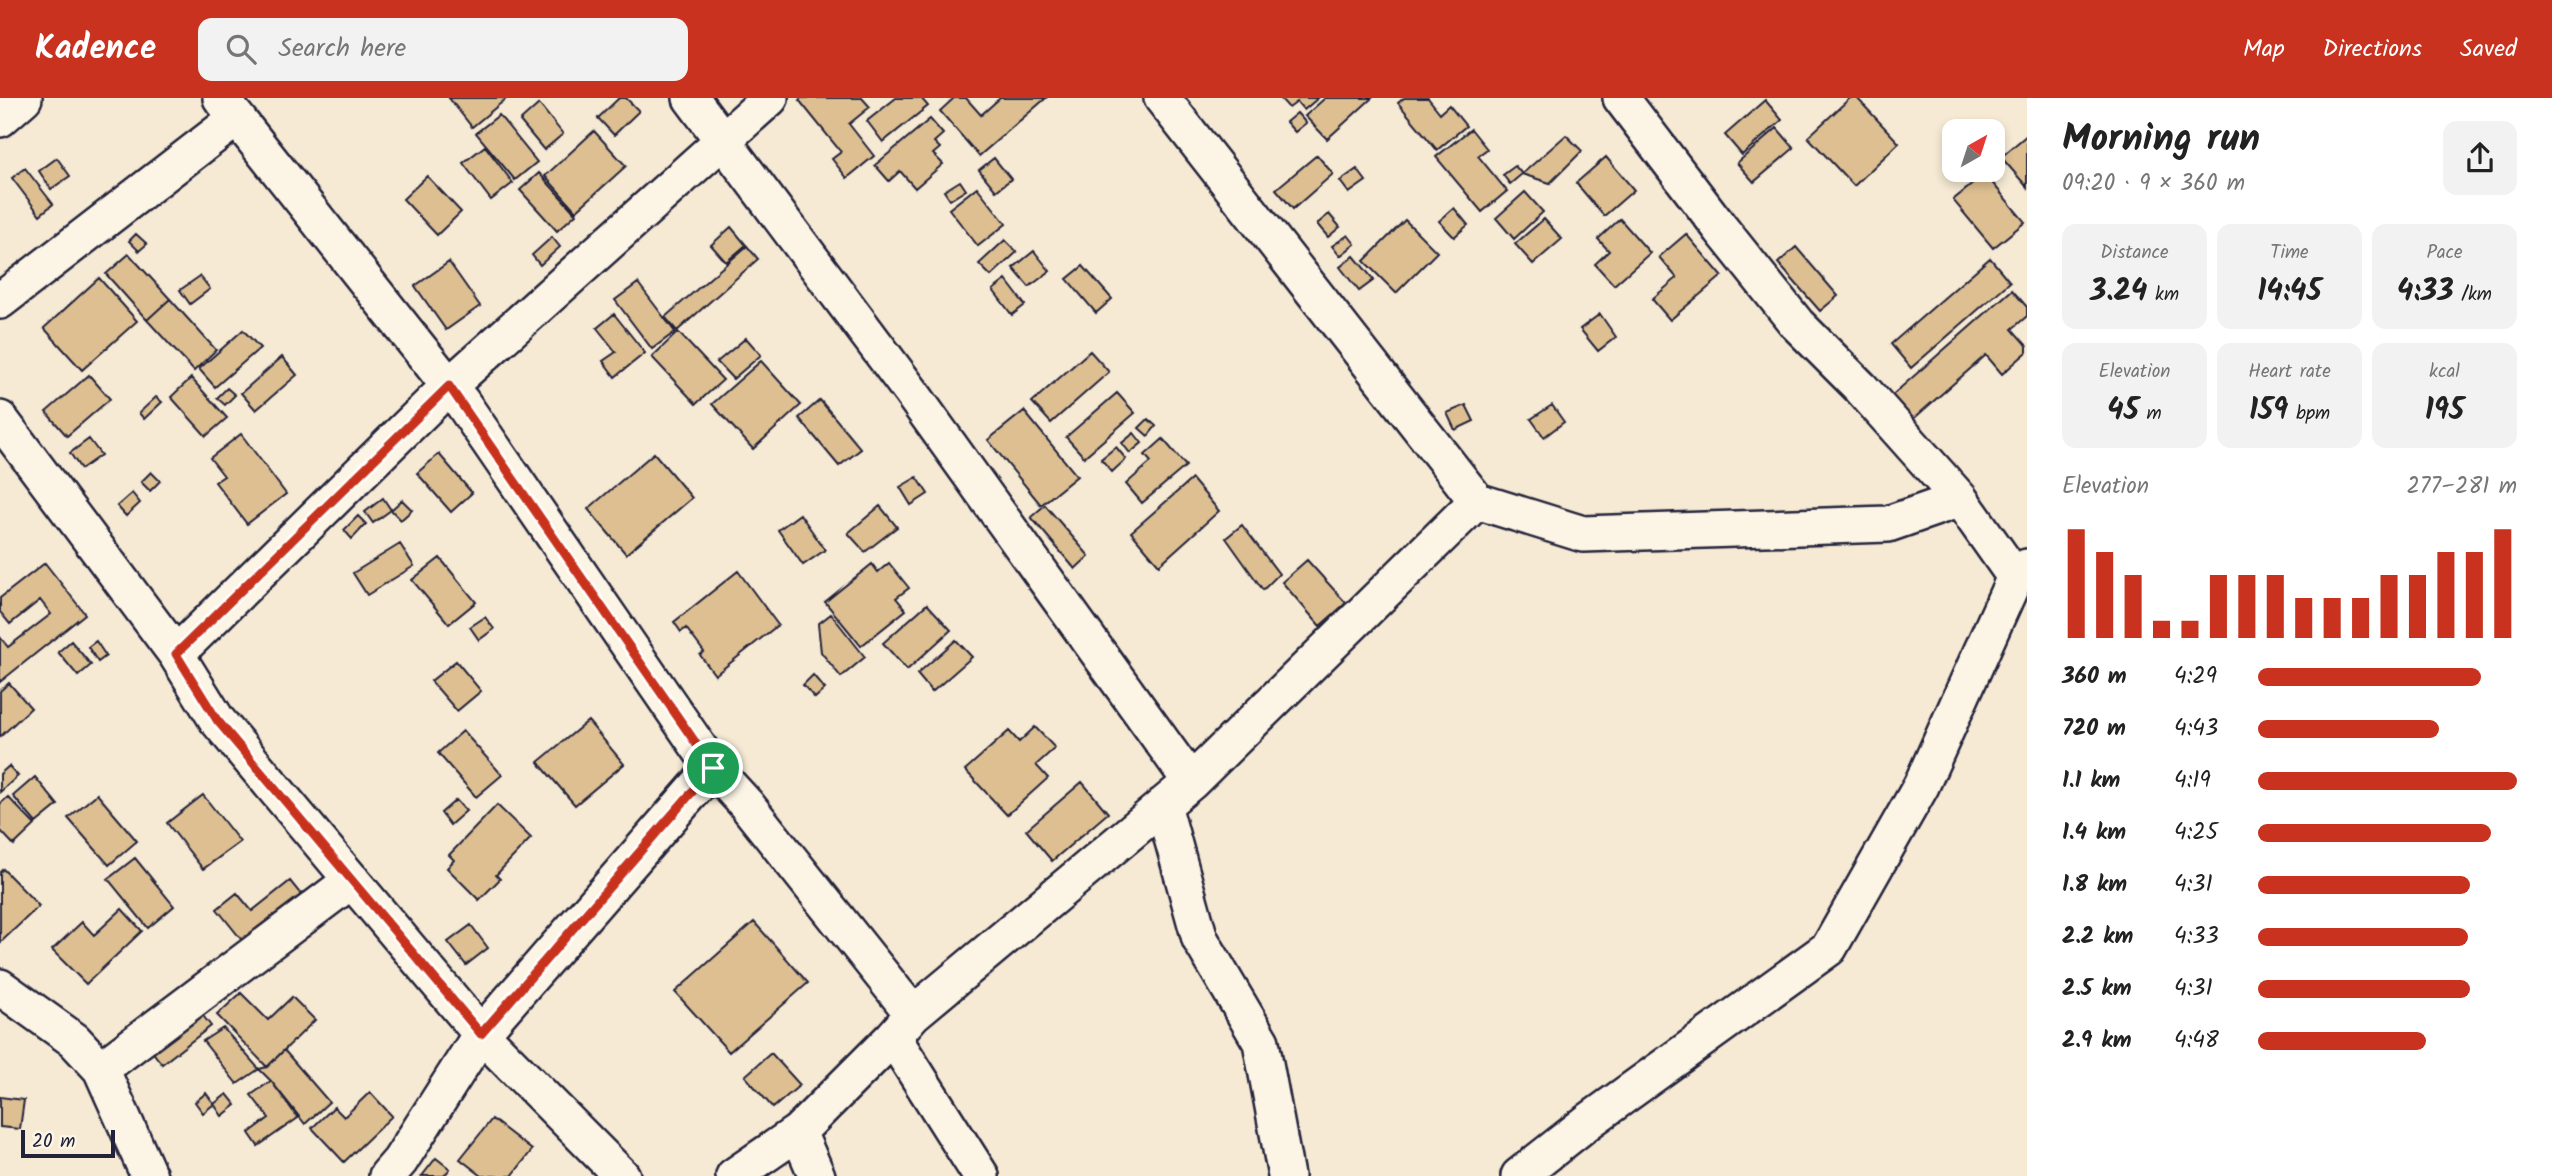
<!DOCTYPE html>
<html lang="en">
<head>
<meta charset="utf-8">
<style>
  body { margin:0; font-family:Kalam,sans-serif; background:#f2f2f2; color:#222; height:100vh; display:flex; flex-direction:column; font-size:26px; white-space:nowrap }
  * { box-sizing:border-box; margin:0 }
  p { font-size:23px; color:#767676 }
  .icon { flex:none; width:38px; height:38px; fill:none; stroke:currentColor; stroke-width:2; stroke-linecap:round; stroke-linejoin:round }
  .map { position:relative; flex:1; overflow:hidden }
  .drawer { display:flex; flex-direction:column; background:#fff; width:525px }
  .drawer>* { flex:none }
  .needle { width:46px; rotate:39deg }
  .tools { position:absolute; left:1942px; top:21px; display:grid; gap:14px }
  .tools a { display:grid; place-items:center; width:63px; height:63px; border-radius:14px; background:#fff; box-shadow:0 4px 10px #0003; font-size:35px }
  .scale { position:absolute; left:21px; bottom:18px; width:94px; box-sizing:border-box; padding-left:7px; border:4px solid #22223b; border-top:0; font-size:19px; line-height:24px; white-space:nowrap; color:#22223b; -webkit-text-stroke:5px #fcf5e5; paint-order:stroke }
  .pin { position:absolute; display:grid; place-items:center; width:60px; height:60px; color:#fff; margin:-30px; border:4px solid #fff; border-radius:50%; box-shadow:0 2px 7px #0007 }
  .round { display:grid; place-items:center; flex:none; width:74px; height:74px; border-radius:14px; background:#f2f2f2 }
  .headline { display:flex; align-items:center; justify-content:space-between; height:119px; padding:0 35px }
  h1 { font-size:38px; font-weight:700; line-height:52px }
  .stats { display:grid; grid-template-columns:repeat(3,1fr); gap:10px; height:119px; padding:7px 35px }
  .stats div { display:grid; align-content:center; border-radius:14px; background:#f2f2f2; text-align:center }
  .stats b { font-size:30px; font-weight:700 }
  .stats small { font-size:19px; font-weight:400 }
  .stats p { font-size:19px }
  .chart { height:196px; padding:14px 35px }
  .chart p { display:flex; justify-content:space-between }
  .chart svg { width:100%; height:126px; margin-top:7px; stroke:#c8321e; stroke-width:6 }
  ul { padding:0 35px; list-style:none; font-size:23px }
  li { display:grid; grid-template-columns:112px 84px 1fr; align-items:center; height:52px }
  li i { height:18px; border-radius:9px; background:#c8321e }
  header { display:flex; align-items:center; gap:42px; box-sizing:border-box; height:98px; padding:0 35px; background:#c8321e; color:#fff }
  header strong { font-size:33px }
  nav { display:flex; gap:38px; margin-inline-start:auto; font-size:24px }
  .search { width:490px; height:63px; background:#f2f2f2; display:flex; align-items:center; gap:18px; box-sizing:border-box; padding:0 24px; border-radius:14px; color:#767676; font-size:26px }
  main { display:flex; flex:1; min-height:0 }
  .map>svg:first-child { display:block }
  .building { fill:#ddbf91; stroke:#22223b; stroke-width:2 }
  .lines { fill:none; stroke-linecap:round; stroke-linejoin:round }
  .minor-casing { stroke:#22223b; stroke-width:40 }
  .minor { stroke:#fcf5e5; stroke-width:35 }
  .route-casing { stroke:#fff; stroke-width:14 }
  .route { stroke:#c8321e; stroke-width:9 }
</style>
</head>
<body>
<header>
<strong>Kadence</strong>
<div class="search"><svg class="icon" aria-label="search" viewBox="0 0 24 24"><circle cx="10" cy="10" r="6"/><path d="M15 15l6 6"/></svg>Search here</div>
<nav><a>Map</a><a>Directions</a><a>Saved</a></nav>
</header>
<main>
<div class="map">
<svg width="2027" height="1078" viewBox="0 0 2027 1078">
  <rect width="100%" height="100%" fill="#f6ead4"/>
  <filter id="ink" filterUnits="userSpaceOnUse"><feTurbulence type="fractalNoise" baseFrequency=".0143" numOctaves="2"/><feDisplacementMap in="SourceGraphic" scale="14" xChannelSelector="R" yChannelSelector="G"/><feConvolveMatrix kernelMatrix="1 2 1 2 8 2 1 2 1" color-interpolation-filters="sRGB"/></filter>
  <g filter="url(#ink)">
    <path class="building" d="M449,0H505L506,1L472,29Z
      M619,0H626L639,13L614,37L598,20Z
      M801,0H862L870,9L849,26L874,58L847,80L832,61L841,54L799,2Z
      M896,0H921L928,8L883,44L867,23Z
      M954,0H966L981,17L1000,0H1046L979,58L940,13Z
      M1280,0H1318L1304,12L1297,4L1289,10Z
      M1325,0H1372L1327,41L1305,18Z
      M1404,0H1428L1440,15L1449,7L1466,28L1437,52L1398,5Z
      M1850,0H1857L1899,45L1854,88L1808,39Z
      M1765,2L1782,22L1742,57L1725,37Z
      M539,6L563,36L544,52L520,23Z
      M1297,15L1306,25L1295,34L1286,24Z
      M499,17L537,64L515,82L476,35Z
      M930,21L943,36L934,44L940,50L933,56L943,66L915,90L900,73L889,83L875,67Z
      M1777,30L1794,50L1754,84L1737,65Z
      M1471,31L1487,51L1478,58L1507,93L1482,114L1436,59Z
      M594,33L626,68L576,113L545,78Z
      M1566,37L1582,53L1550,85L1522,76Z
      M2027,37V89L2001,59Z
      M485,48L513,85L491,102L463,65Z
      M1317,57L1333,76L1293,111L1276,91Z
      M1606,59L1634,92L1604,118L1576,85Z
      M57,60L70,78L51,91L39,73Z
      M994,60L1011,81L996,93L979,72Z
      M1515,68L1522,76L1510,86L1503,77Z
      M25,70L53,106L40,117L12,80Z
      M1357,71L1366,83L1349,95L1340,83Z
      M539,75L576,116L557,133L520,92Z
      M1985,76L2025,124L1993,150L1953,102Z
      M427,78L461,114L437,137L403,101Z
      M960,83L966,92L950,102L944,93Z
      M977,89L1006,126L978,148L949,111Z
      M1525,94L1543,114L1514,141L1496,120Z
      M1454,110L1468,127L1454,139L1439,123Z
      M1329,116L1340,129L1328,139L1317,126Z
      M1544,121L1562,141L1533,166L1515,146Z
      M1620,121L1650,155L1614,187L1595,166L1609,153L1598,141Z
      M1405,122L1437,154L1396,195L1364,163Z
      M731,129L746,147L726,164L711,147Z
      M136,136L147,146L139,153L129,143Z
      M1686,136L1722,178L1670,222L1652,201L1677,180L1659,159Z
      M1348,137L1355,146L1340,158L1332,148Z
      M552,139L560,149L540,167L532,157Z
      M1005,142L1017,154L991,178L979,166Z
      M747,148L758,161L677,233L665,219Z
      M1796,149L1838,198L1820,213L1778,165Z
      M1034,153L1050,173L1029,189L1013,170Z
      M129,156L170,201L147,222L106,176Z
      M1354,158L1374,182L1359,193L1340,169Z
      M1990,160L2010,184L1911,270L1891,246Z
      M449,164L480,208L446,232L415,188Z
      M1083,168L1112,201L1096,215L1067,181Z
      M200,178L210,191L190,206L180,192Z
      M99,180L137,223L82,272L44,230Z
      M1006,182L1025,207L1012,217L993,192Z
      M638,185L675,234L652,251L615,202Z
      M2012,192L2027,209V218L2012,231L2027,248V254L2002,276L1986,257L1911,323L1890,299Z
      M170,201L216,252L194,273L147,222Z
      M614,216L645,255L615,279L603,263L616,254L597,230Z
      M1600,216L1616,239L1598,253L1580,231Z
      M243,232L260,250L215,289L199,271Z
      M678,234L723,282L696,306L652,259Z
      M746,240L761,257L733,281L717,264Z
      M1090,253L1109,274L1051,325L1032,304Z
      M282,259L297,277L256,312L241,295Z
      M761,263L801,307L753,351L712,306Z
      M89,277L110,301L67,338L46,314Z
      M191,280L227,320L206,338L171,299Z
      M227,290L235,297L225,307L217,300Z
      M1117,295L1135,315L1084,359L1066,339Z
      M156,299L162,304L144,321L139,315Z
      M820,302L861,351L839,368L799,320Z
      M1466,307L1474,323L1455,332L1447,315Z
      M1552,307L1564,324L1544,339L1531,321Z
      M1024,313L1077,378L1041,407L988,342Z
      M1148,321L1156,328L1148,338L1139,330Z
      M1134,335L1142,345L1130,355L1122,345Z
      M241,336L286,396L247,426L215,384L224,378L210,360Z
      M89,341L101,357L81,371L70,355Z
      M1163,341L1186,368L1142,405L1126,386L1151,364L1145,357Z
      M1116,349L1126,361L1112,374L1101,361Z
      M654,355L692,400L626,456L588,411Z
      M439,356L472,395L451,414L417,375Z
      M151,374L160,383L150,393L141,384Z
      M917,379L928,396L911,407L900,389Z
      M1192,381L1219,413L1159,467L1131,434Z
      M132,395L140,405L126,418L117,408Z
      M383,400L391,412L373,425L365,414Z
      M402,402L412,412L401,422L391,412Z
      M1045,407L1089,458L1075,471L1031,419Z
      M880,408L897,429L865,454L848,435Z
      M800,416L825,452L803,467L778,432Z
      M358,418L366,426L352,441L344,432Z
      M1242,427L1279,476L1263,492L1226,440Z
      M400,446L414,468L367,497L353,475Z
      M440,460L476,504L449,526L412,482Z
      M1307,462L1346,505L1320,528L1282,484Z
      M45,465L85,516L0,584V539L8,549L51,516L40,502L10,526L0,514V500Z
      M889,465L909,490L896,500L906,512L861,548L825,504L872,466L878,474Z
      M738,473L778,527L715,577L700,557L704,554L686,530L681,534L674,524Z
      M927,506L951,532L907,572L883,545Z
      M831,516L865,559L841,579L821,554L818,526Z
      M485,519L494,531L479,542L470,529Z
      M956,542L972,559L932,594L917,576Z
      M71,543L91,567L78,578L58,554Z
      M96,543L106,558L98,564L88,549Z
      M456,563L481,593L457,613L431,583Z
      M813,577L825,591L815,600L803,587Z
      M9,585L31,610L0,639V593Z
      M588,623L624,666L575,707L538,664Z
      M1035,629L1055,650L1036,667L1048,680L1007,717L965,672L1009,633L1019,644Z
      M463,633L502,677L476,699L438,655Z
      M9,668L18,678L0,694V676Z
      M35,679L58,707L36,725L13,698Z
      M1082,684L1108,715L1052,763L1026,732Z
      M97,696L137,743L109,767L68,720Z
      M203,697L240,744L203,771L167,725Z
      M8,699L35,727L14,747L0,732V706Z
      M456,702L466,713L450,727L441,715Z
      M497,707L531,740L496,777L500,781L479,802L447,770L454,762L449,757Z
      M135,760L174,808L148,830L108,781Z
      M3,771L39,808L0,845V774Z
      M290,783L303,799L245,846L217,811L237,795L252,813Z
      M122,811L142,833L86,886L52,852L82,824L94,837Z
      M754,824L808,885L729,954L675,894Z
      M471,827L488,850L466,867L448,844Z
      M241,895L268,922L292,899L315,922L267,969L217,917Z
      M200,914L211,928L162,966L151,952Z
      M223,930L259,971L237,986L203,943Z
      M284,952L329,1004L305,1026L271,983L259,971L267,969Z
      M771,955L800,987L773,1010L745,978Z
      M271,983L298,1020L258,1048L249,1035L269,1020L251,997Z
      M370,994L392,1018L344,1064L312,1030L334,1009L344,1019Z
      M206,995L214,1006L203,1015L195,1004Z
      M227,996L236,1007L222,1018L214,1006Z
      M0,999L24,1002L20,1031L0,1029Z
      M492,1021L532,1052L512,1078H482L460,1061Z
      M436,1060L450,1071L444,1078H422Z"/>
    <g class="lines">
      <defs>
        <path id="minor" d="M221,0L461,303L713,670L746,706L913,916
          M691,0L911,294L1191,684
          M1162,0L1477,403L1583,436L1888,426L1960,401
          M1621,0L1721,131L1797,226L1861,290L1960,401L2015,479
          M0,21L24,0
          M0,203L237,20
          M0,321L176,556L217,622L481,936L622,1078
          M176,556L449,288L770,0
          M1163,707L1200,841L1261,944L1286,1078
          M0,889L74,942L101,971L149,1078
          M893,939L981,1078
          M101,971L352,782
          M798,1034L817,1078
          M387,1078L400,1063L481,936L713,670
          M734,1078L798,1034L893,939L913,916L1191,684L1477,403
          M1519,1078L1589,1023L1829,850L1921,688L2015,479L2027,469"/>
      </defs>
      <use href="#minor" class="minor-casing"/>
      <use href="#minor" class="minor"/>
    </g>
  </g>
  <g class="lines" filter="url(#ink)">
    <defs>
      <path id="route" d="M449,288L713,670L481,936L217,622L176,556Z"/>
    </defs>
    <use href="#route" class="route-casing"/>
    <use href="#route" class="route"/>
  </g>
</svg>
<div class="tools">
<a><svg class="needle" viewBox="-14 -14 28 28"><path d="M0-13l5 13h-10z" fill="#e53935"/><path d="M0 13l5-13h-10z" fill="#767676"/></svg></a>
</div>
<div class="scale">20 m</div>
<div class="pin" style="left:713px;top:670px;background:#1e9e55"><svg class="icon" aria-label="arrive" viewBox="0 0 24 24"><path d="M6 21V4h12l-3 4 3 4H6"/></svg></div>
</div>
<section class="drawer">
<div class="headline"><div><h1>Morning run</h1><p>09:20 · 9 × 360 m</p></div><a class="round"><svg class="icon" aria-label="share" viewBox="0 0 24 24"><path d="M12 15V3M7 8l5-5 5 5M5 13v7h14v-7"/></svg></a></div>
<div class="stats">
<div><p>Distance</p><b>3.24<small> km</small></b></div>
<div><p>Time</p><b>14:45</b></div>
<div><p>Pace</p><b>4:33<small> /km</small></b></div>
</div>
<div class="stats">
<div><p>Elevation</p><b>45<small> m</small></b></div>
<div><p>Heart rate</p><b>159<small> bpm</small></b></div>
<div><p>kcal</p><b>195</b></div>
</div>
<div class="chart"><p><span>Elevation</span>277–281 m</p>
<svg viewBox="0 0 160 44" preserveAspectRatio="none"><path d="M5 44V6M15 44V14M25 44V22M35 44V38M45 44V38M55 44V22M65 44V22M75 44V22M85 44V30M95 44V30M105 44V30M115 44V22M125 44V22M135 44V14M145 44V14M155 44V6"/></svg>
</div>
<ul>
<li><b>360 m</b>4:29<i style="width:86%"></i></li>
<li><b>720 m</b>4:43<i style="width:70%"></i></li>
<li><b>1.1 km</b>4:19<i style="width:100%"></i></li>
<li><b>1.4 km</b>4:25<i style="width:90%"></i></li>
<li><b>1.8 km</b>4:31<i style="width:82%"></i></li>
<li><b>2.2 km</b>4:33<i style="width:81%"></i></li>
<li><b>2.5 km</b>4:31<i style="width:82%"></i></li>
<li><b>2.9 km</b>4:48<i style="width:65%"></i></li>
</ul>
</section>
</main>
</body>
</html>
